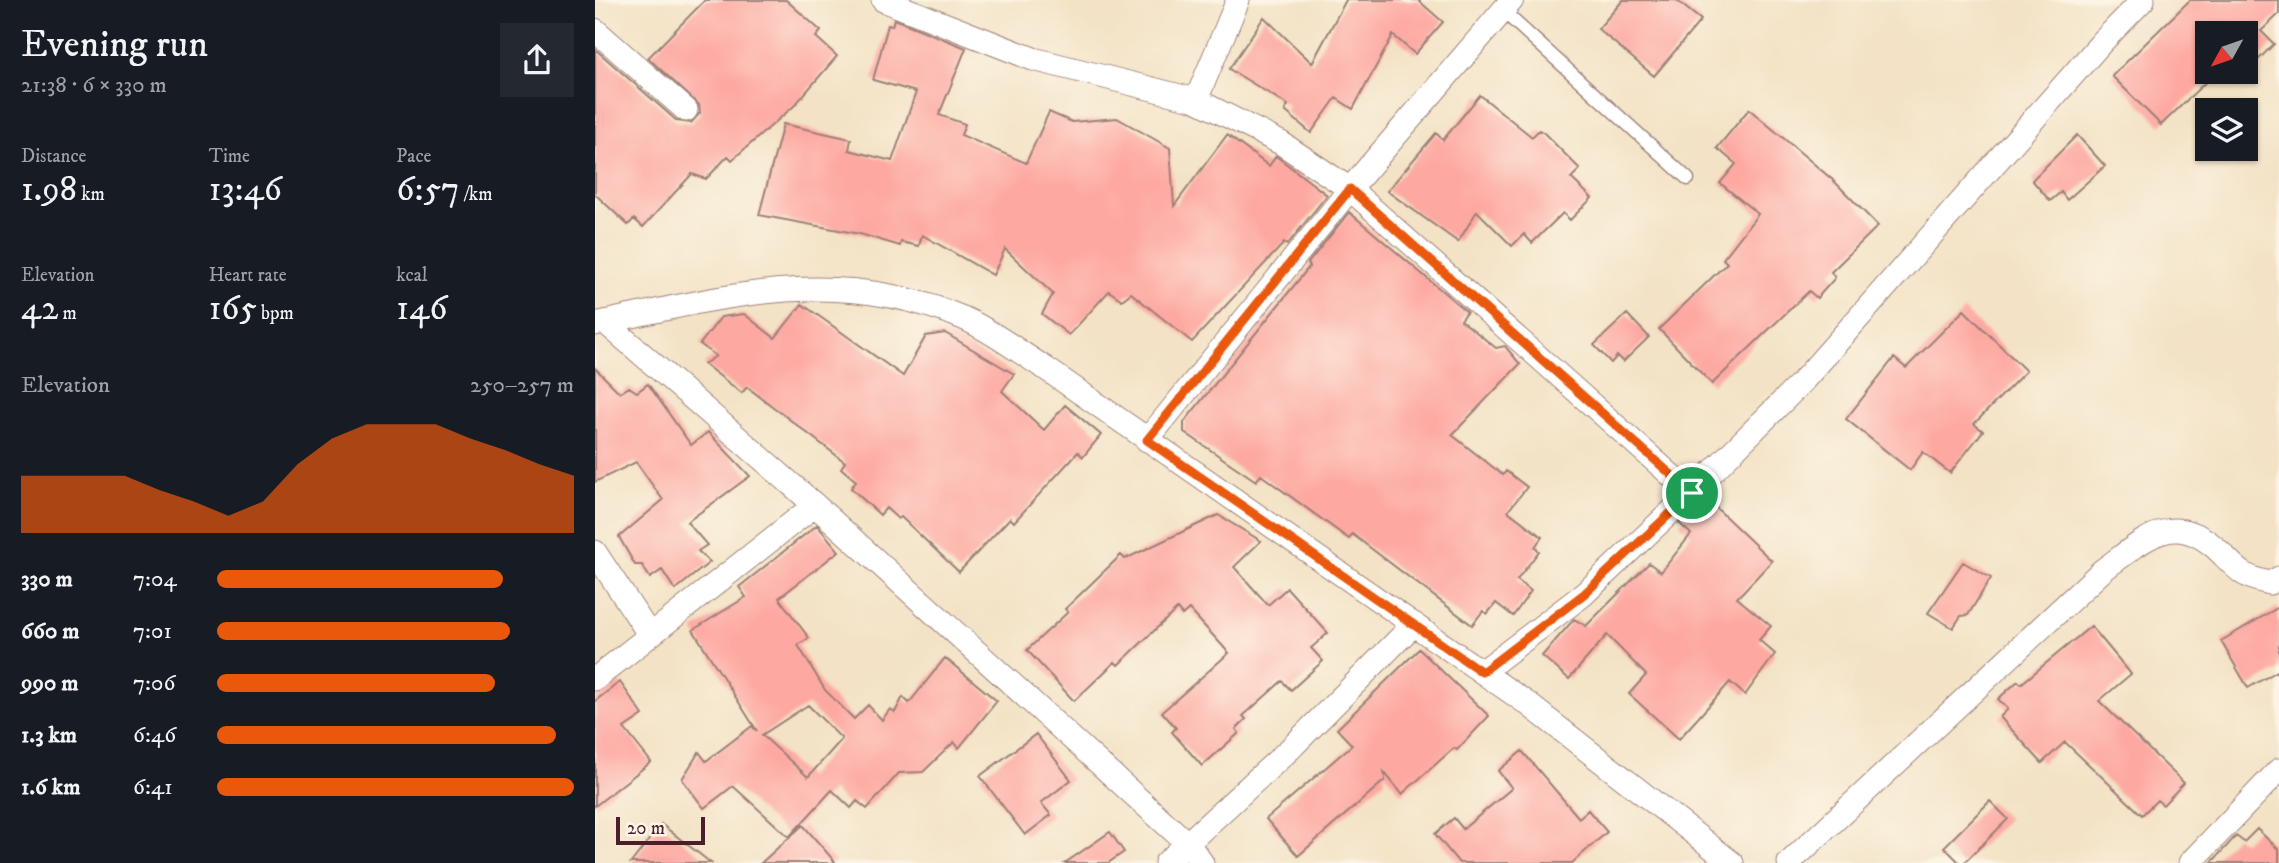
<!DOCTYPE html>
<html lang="en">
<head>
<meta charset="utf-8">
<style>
  body { margin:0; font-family:"IM FELL DW Pica",serif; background:#242831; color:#f1f3f6; height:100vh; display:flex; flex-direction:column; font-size:26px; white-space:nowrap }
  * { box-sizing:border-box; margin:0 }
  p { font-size:23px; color:#9ea1a6 }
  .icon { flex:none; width:38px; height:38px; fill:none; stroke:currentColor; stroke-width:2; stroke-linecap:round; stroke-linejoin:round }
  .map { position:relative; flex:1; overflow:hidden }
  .panel { display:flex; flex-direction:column; background:#171b24; width:595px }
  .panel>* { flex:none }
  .needle { width:46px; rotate:230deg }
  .tools { position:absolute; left:1600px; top:21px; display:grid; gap:14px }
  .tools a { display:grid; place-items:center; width:63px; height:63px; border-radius:0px; background:#171b24; box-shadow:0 2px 5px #0004; font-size:35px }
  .scale { position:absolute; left:21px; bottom:18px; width:89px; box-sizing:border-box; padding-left:7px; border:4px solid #4a1f2b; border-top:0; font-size:19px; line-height:24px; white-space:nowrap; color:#4a1f2b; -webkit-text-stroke:5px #fcf5e5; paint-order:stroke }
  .pin { position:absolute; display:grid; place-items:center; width:60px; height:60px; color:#fff; margin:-30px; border:4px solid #fff; border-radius:50%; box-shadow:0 2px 7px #0007 }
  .round { display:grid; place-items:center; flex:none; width:74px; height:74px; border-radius:0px; background:#242831 }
  .overview { display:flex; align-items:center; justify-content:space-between; height:119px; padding:0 21px }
  h1 { font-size:38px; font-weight:600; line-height:52px }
  .stats { display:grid; grid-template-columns:repeat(3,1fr); gap:10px; height:119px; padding:7px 21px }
  .stats div { display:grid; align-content:center }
  .stats b { font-size:35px; font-weight:600 }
  .stats small { font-size:19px; font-weight:400 }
  .stats p { font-size:19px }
  .chart { height:196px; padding:14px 21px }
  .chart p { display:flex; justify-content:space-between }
  .chart svg { width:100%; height:126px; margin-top:7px; fill:#ea580c; opacity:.7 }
  ul { padding:0 21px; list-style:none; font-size:23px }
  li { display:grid; grid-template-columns:112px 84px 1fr; align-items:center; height:52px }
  li i { height:18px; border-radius:9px; background:#ea580c }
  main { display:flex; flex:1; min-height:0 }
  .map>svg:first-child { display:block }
  .building { fill:#fda9a2; fill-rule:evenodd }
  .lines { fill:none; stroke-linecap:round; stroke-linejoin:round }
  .service-casing { stroke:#9e8078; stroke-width:15 }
  .minor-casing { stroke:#9e8078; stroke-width:25 }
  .service { stroke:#fff; stroke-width:12 }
  .minor { stroke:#fff; stroke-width:23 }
  .route-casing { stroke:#fff; stroke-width:14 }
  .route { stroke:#ea580c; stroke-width:9 }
</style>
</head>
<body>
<main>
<section class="panel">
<div class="overview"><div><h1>Evening run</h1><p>21:38 · 6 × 330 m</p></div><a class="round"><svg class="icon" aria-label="share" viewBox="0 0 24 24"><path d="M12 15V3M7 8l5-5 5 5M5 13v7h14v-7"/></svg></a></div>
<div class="stats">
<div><p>Distance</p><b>1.98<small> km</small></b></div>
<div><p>Time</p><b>13:46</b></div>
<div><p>Pace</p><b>6:57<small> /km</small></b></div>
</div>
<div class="stats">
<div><p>Elevation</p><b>42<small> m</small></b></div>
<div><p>Heart rate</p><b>165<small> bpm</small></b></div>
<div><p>kcal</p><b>146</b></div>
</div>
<div class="chart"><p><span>Elevation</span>250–257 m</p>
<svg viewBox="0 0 160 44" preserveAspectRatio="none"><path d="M0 44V24L10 24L20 24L30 24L40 29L50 33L60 38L70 33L80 20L90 11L100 6L110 6L120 6L130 11L140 15L150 20L160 24V44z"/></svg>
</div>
<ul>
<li><b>330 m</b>7:04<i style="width:80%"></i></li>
<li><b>660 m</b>7:01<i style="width:82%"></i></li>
<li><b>990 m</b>7:06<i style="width:78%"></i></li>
<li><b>1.3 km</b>6:46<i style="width:95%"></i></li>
<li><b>1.6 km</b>6:41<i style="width:100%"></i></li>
</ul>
</section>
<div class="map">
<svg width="1684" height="863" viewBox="0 0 1684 863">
  <rect width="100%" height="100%" fill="#fcf5e5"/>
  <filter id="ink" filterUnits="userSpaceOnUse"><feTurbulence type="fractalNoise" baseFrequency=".0143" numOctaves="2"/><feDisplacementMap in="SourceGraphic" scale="14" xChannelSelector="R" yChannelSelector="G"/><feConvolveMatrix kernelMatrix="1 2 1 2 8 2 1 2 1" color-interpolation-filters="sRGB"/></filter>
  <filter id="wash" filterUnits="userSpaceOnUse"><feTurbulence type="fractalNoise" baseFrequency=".00686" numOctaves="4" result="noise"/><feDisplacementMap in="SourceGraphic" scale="28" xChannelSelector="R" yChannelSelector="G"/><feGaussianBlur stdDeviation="1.57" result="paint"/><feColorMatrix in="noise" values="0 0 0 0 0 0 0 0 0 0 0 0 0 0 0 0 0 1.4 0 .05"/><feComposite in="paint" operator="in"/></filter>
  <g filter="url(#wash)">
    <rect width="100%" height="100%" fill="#f3e2c5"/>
    <g id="blocks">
      <path class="building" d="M110,0H191L226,31L221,37L242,56L200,105L137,160L133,156L111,179L97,174L48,227L39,219L33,225L0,194V49L82,121L96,123L105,113L104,105L53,58Z
        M751,0H823L848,22L820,54L798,35L758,109L741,98L716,133L690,111L693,105L634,69L669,17L717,63Z
        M1028,0H1081L1106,20L1059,76L1003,29Z
        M1595,0H1684V14L1666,31L1679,44L1652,71L1650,33H1612V72H1621L1566,125L1517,76Z
        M299,19L371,48L344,115L370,124L366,135L431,163L454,112L477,122L522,118L575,148L579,206L632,135L674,166L681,156L732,195L692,245L689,243L597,342L536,293L527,300L514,291L474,335L447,314L458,294L410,249L398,275L327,235L324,246L306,242L305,246L265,234L164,215L188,124L256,139L254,150L297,161L321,92L278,80L293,25L297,26Z
        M885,95L937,137L944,130L949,133L985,169L976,178L997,198L975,220L968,213L937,243L929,234L917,246L882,211L863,242L792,191L841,133L848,140Z
        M1154,109L1239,181L1283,226L1236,272L1240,278L1222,298L1214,291L1117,384L1064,329L1132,263L1128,259L1163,214L1125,183L1141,164L1122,148Z
        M1482,135L1510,166L1472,200L1466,192L1455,201L1437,180Z
        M754,212L872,312L866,320L901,348L910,346L925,364L857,435L908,475L911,471L932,487L913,511L947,537L940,547L944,551L922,580L936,591L918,616L901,603L892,614L888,611L877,625L757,534L754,539L666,475L661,481L589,432V422L715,266L713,263Z
        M207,304L308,376L331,336L350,333L419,374L407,391L449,430L470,405L506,435L488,457L483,452L419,522L415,518L364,572L306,517L303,519L291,508L285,515L256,488L261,481L246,468L250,462L152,387L147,393L109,364L121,356L105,344L126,317L149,314L180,338Z
        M1369,310L1431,371L1379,424L1388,431L1355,473L1328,452L1315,470L1251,419L1299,358L1311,368Z
        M1032,314L1054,337L1028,362L1022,356L1016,363L999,345Z
        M0,368L25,393L34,387L42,392L53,384L96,445L113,432L155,476L92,522L112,545L103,551L115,562L80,590L67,570L55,578L47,565H40L24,537L68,500L41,462L0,482Z
        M1114,501L1177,561L1142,598L1176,626L1164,640L1180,654L1150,695L1135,682L1084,739L1034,694L1051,675L1012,635L974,679L947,656L979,619L991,626L1054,563L1066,572L1096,534L1084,523Z
        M623,515L666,541L639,567L673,605L692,588L733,633L716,648L728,661L696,690L687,681L648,716L651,719L641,729L644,733L607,766L577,732L581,728L567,712L634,653L594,609L587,615L582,609L523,665L520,662L479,701L432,650L473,612L470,609L526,555L530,559Z
        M222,525L244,551L184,598L214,638L203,645L230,690L259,719L273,705L287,720L295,709L300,712L308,697L314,703L350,658L402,701L364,748L359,742L328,772L304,773L272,809L262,801L256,808L237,790L194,837L138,786L109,808L87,779L104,752L111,761L157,726L162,731L98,630L151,597L144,587ZM213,705L247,739L213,777L167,735Z
        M1368,562L1396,578L1373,615L1366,616L1358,628L1333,613Z
        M1684,607V670L1653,688L1626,641Z
        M1496,626L1536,674L1504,701L1589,783L1568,805L1562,800L1547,815L1470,742L1447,763L1405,717L1413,709L1403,699L1423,681L1426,684Z
        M824,649L894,716L862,750L859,748L807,794L789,772L790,780L703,856L671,819L757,745L742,729Z
        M25,682L48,715L29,728L56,762L0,806V701Z
        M441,734L476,780L446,803L456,815L430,835L385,776Z
        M927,751L984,818L993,810L1012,832L977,863H864L840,834L859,818L868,829L917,788L903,771Z
        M1395,801L1413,819L1369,863H1365L1349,847Z
        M66,824L116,863H36Z
        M208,825L241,863H166Z
        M1662,829L1684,850V863H1616L1641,836L1649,842Z
        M515,832L529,852L513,863H470Z"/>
    </g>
  </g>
  <g filter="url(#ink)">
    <use href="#blocks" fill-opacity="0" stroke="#9e8078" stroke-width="2"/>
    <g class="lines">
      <defs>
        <path id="service" d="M908,11L1093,179"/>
        <path id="minor" d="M288,0L438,59L601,100L686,143L755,189L1096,493
          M0,30L91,110
          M601,100L643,0
          M10,322L220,505L593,844L607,863
          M0,324C128,297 240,264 368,318C396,330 424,352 450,368L933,704L1137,863
          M552,440L755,189L917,0
          M0,552L54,634
          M887,672L989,594L1096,493L1207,382L1507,42L1548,0
          M0,679L220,505
          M571,863L697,747L819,624
          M1194,863L1508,570C1551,539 1579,507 1626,553C1644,571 1649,578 1675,583L1684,578
          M1595,863L1684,770"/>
      </defs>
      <use href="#service" class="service-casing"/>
      <use href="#minor" class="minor-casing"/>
      <use href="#service" class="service"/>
      <use href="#minor" class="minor"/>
    </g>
  </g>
  <g class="lines" filter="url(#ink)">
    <defs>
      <path id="route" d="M755,189L1097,493L989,594L887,672L552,440Z"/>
    </defs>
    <use href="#route" class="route-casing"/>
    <use href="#route" class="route"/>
  </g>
</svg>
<div class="tools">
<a><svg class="needle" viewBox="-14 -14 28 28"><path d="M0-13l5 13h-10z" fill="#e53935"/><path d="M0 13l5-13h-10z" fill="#9ea1a6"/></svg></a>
<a><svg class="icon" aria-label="layers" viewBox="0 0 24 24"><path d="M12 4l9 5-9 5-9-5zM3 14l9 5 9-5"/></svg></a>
</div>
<div class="scale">20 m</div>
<div class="pin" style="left:1097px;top:493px;background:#1e9e55"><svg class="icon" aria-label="arrive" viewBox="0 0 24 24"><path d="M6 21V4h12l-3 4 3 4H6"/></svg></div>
</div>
</main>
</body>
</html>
